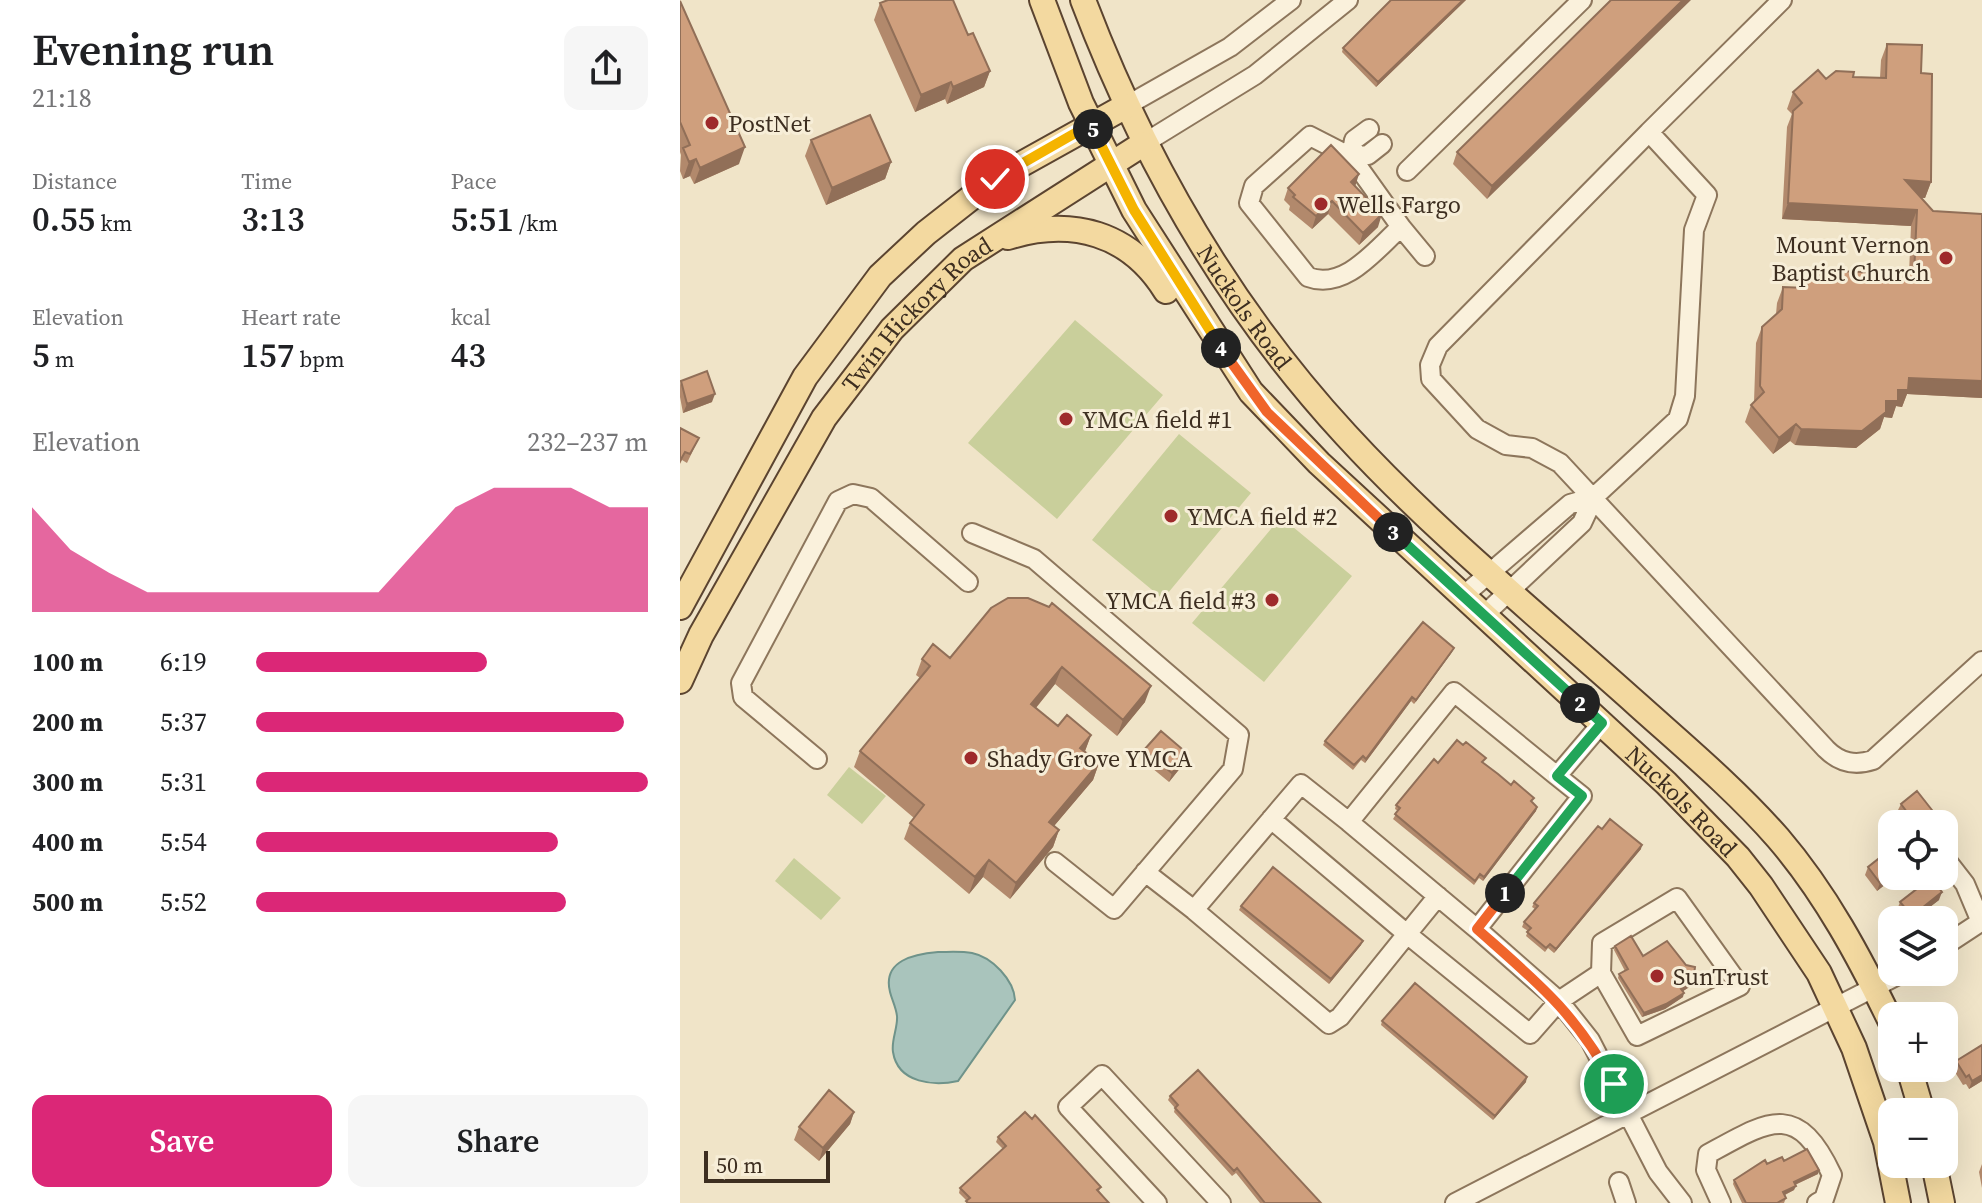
<!DOCTYPE html>
<html lang="en">
<head>
<meta charset="utf-8">
<style>
  body { margin:0; font-family:"Source Serif 4",serif; background:#f6f6f6; color:#202124; height:100vh; display:flex; flex-direction:column; font-size:30px; white-space:nowrap }
  * { box-sizing:border-box; margin:0 }
  p { font-size:26px; color:#757577 }
  .icon { flex:none; width:44px; height:44px; fill:none; stroke:currentColor; stroke-width:2; stroke-linecap:round; stroke-linejoin:round }
  .map { position:relative; flex:1; overflow:hidden }
  .drawer { display:flex; flex-direction:column; background:#fff; width:680px }
  .drawer>* { flex:none }
  .tools { position:absolute; left:1198px; top:810px; display:grid; gap:16px }
  .tools a { display:grid; place-items:center; width:80px; height:80px; border-radius:16px; background:#fff; box-shadow:0 8px 32px #0002; font-size:40px }
  .scale { position:absolute; left:24px; bottom:20px; width:126px; box-sizing:border-box; padding-left:8px; border:4px solid #3d2e20; border-top:0; font-size:22px; line-height:28px; white-space:nowrap; color:#3d2e20; -webkit-text-stroke:6px #f7eed8; paint-order:stroke }
  .pin { position:absolute; display:grid; place-items:center; width:68px; height:68px; color:#fff; margin:-34px; border:4px solid #fff; border-radius:50%; box-shadow:0 2px 8px #0007 }
  .km { position:absolute; width:40px; height:40px; margin:-20px; border-radius:50%; background:#222; color:#fff; font-size:22px; line-height:40px; text-align:center }
  .round { display:grid; place-items:center; flex:none; width:84px; height:84px; border-radius:16px; background:#f6f6f6 }
  .summary { display:flex; align-items:center; justify-content:space-between; height:136px; padding:0 32px }
  h1 { font-size:44px; font-weight:600; line-height:60px }
  .figures { display:grid; grid-template-columns:repeat(3,1fr); gap:12px; height:136px; padding:8px 32px }
  .figures div { display:grid; align-content:center }
  .figures b { font-size:34px; font-weight:600 }
  .figures small { font-size:22px; font-weight:400 }
  .figures p { font-size:22px }
  .chart { height:224px; padding:16px 32px }
  .chart p { display:flex; justify-content:space-between }
  .chart svg { width:100%; height:144px; margin-top:8px; fill:#db2777; opacity:.7 }
  .button { display:flex; gap:16px; margin-top:auto; padding:16px 32px }
  .button a { flex:1; height:92px; border-radius:16px; background:#db2777; color:#fff; font-size:32px; font-weight:600; line-height:92px; text-align:center }
  .button a+a { background:#f6f6f6; color:#202124 }
  ul { padding:0 32px; list-style:none; font-size:26px }
  li { display:grid; grid-template-columns:128px 96px 1fr; align-items:center; height:60px }
  li i { height:20px; border-radius:10px; background:#db2777 }
  main { display:flex; flex:1; min-height:0 }
  .map>svg:first-child { display:block }
  .green { fill:#c9cf9b }
  .water { fill:#a9c4bc; stroke:#6f938a; stroke-width:2 }
  .lines { fill:none; stroke-linecap:round; stroke-linejoin:round }
  .minor-casing { stroke:#8d765c; stroke-width:22 }
  .major-casing { stroke:#5b4430; stroke-width:28 }
  .minor { stroke:#faf1dc; stroke-width:18 }
  .major { stroke:#f3d9a0; stroke-width:24 }
  .wall { fill:#b2896c }
  .shaded-wall { fill:#916f58 }
  .building { fill:#cf9f7d; stroke:#916f58; stroke-width:2 }
  .split-1-casing { stroke:#fff; stroke-width:16 }
  .split-2-casing { stroke:#fff; stroke-width:16 }
  .split-3-casing { stroke:#fff; stroke-width:16 }
  .split-4-casing { stroke:#fff; stroke-width:16 }
  .split-5-casing { stroke:#fff; stroke-width:16 }
  .split-6-casing { stroke:#fff; stroke-width:16 }
  .split-1 { stroke:#f0652b; stroke-width:10 }
  .split-2 { stroke:#22a559; stroke-width:10 }
  .split-3 { stroke:#22a559; stroke-width:10 }
  .split-4 { stroke:#f0652b; stroke-width:10 }
  .split-5 { stroke:#f5b400; stroke-width:10 }
  .split-6 { stroke:#f5b400; stroke-width:10 }
  .poi-dot { fill:#9e2a2b; stroke:#f7eed8; stroke-width:3 }
  .labels { text-anchor:middle; dominant-baseline:central; stroke-width:6; stroke-linejoin:round; paint-order:stroke }
  .poi-label { font-size:24px; fill:#3d2e20; stroke:#f7eed8; text-anchor:start }
  .street-label { font-size:24px; fill:#3d2e20; stroke:#f7eed8 }
</style>
</head>
<body>
<main>
<section class="drawer">
<div class="summary"><div><h1>Evening run</h1><p>21:18</p></div><a class="round"><svg class="icon" aria-label="share" viewBox="0 0 24 24"><path d="M12 15V3M7 8l5-5 5 5M5 13v7h14v-7"/></svg></a></div>
<div class="figures">
<div><p>Distance</p><b>0.55<small> km</small></b></div>
<div><p>Time</p><b>3:13</b></div>
<div><p>Pace</p><b>5:51<small> /km</small></b></div>
</div>
<div class="figures">
<div><p>Elevation</p><b>5<small> m</small></b></div>
<div><p>Heart rate</p><b>157<small> bpm</small></b></div>
<div><p>kcal</p><b>43</b></div>
</div>
<div class="chart"><p><span>Elevation</span>232–237 m</p>
<svg viewBox="0 0 160 44" preserveAspectRatio="none"><path d="M0 44V12L10 25L20 32L30 38L40 38L50 38L60 38L70 38L80 38L90 38L100 25L110 12L120 6L130 6L140 6L150 12L160 12V44z"/></svg>
</div>
<ul>
<li><b>100 m</b>6:19<i style="width:59%"></i></li>
<li><b>200 m</b>5:37<i style="width:94%"></i></li>
<li><b>300 m</b>5:31<i style="width:100%"></i></li>
<li><b>400 m</b>5:54<i style="width:77%"></i></li>
<li><b>500 m</b>5:52<i style="width:79%"></i></li>
</ul>
<div class="button"><a>Save</a><a>Share</a></div>
</section>
<div class="map">
<svg width="1302" height="1203" viewBox="0 0 1302 1203">
  <rect width="100%" height="100%" fill="#f0e4c8"/>
  <path class="green" d="M395,320L483,395L377,519L288,443Z
    M499,434L571,493L483,599L412,540Z
    M601,517L672,576L584,682L512,623Z
    M169,767L206,796L182,824L147,795Z
    M114,858L161,898L141,920L95,881Z"/>
  <path class="water" d="M258,952C269,952 281,951 292,953C312,957 334,980 335,1000L278,1081C255,1086 218,1084 213,1052C211,1040 218,1028 217,1016C216,1007 212,1000 210,992C202,960 235,954 258,952Z"/>
  <g class="lines">
    <defs>
      <path id="minor" d="M446,106L550,47L611,0
        M969,132L758,346L750,365L751,379L797,429L826,445L852,448L880,463L1146,749C1160,763 1175,766 1193,760L1302,661
        M463,144L575,75L668,0
        M671,157L674,140L689,129
        M671,157L688,155L702,144
        M727,171L902,0
        M721,227L671,157L630,136L574,186L569,203L628,277C665,291 696,249 721,227L745,256
        M292,533L354,559L559,735L553,769L434,909L375,862
        M783,596L890,504L914,497
        M804,615L902,523L914,497L998,419L1005,396L1014,230L1027,195L969,132L1102,0
        M137,759L63,697L61,683L158,501L173,494L191,498L288,582
        M877,776L902,796L797,929L879,1001L921,973L957,1036L1060,986L997,898L922,943L921,973
        M591,819L727,934L758,896
        M669,822L797,929
        M1264,857L1285,884L1301,922
        M465,872L514,910L621,784L669,822L774,692L877,776L922,723
        M514,910L649,1024L660,1017L727,934L850,1034L879,1001L910,1040L978,1172L1002,1203
        M1264,946L1302,921
        M939,1182L946,1203
        M477,1203L388,1107L422,1075L541,1203
        M775,1203L1224,972
        M1041,1203L1026,1170L1028,1154C1088,1121 1117,1100 1152,1175L1144,1199L1137,1203"/>
      <g id="major">
        <path id="s1" d="M362,0L401,103L454,210L571,392L639,463L986,783L1058,857L1081,886L1139,973L1174,1048L1206,1142L1218,1203"/>
        <path id="s2" d="M403,0C464,161 549,308 666,435C755,532 860,617 958,705C1006,748 1056,790 1098,838C1146,894 1180,958 1212,1024"/>
        <path d="M328,237C392,217 450,233 486,291"/>
        <path d="M0,607L125,377L200,276L246,233L315,179L446,106"/>
        <path id="s3" d="M0,681L21,635L144,418L212,329L283,259L463,144"/>
        <path d="M1229,1068L1242,1112"/>
        <path d="M1254,1164L1262,1203"/>
      </g>
    </defs>
    <use href="#minor" class="minor-casing"/>
    <use href="#major" class="major-casing"/>
    <use href="#minor" class="minor"/>
    <use href="#major" class="major"/>
  </g>
  <path class="wall" d="M711,0H786L696,87L662,52L663,48Z
    M931,0L807,199L773,164L777,152Z
    M0,1L59,164L14,184L10,176L3,179L0,171L1,155L0,152Z
    M200,3L288,35L310,71L304,87L267,104L265,99L235,112L194,20Z
    M1207,44L1241,73L1251,182L1245,198H1241L1253,211L1302,214V398L1227,394L1222,407L1216,406L1212,418L1204,417L1200,429L1176,448L1115,445L1110,441L1093,454L1065,422L1071,405L1074,402L1076,343L1082,327L1096,314L1097,303L1103,287L1122,288L1128,270L1229,274L1231,226L1102,219L1107,127L1112,114L1107,109L1113,92L1146,79L1173,77L1200,78L1201,60Z
    M131,140L211,162L205,179L146,205L125,156Z
    M675,187L698,227L679,245L648,214L632,229L609,210L610,206L604,200L608,188Z
    M1,381L32,402L3,413L0,397V385Z
    M0,428L19,438L7,463L2,460L0,464Z
    M311,608L465,702L437,736L375,684L356,708L378,726L411,735L405,751L419,763L413,780L374,826L379,830L373,847L330,899L303,877L289,894L224,839L230,823L234,818L174,767L180,751L240,678L236,675L242,659L270,658Z
    M772,652L734,704L731,701L685,763L681,760L673,770L643,745L645,741Z
    M464,750L508,754L505,762L489,782L461,759Z
    M758,763H804L857,807L856,811L803,881L799,878L794,885L713,819L718,811L715,809L716,805Z
    M1221,804L1259,819L1257,824H1227L1217,812Z
    M922,829L961,849L874,953L868,948L865,952L846,936L848,931L842,927L844,922L855,909L852,907L854,903Z
    M1188,867L1212,876H1216L1197,891L1185,875Z
    M1259,900L1233,920H1225L1217,910L1220,902Z
    M561,906L681,945L649,984L559,910Z
    M935,946L963,956L1011,986L1003,991V997L985,1009L962,1017L938,978L939,974L945,971L934,950Z
    M702,1021L846,1082L813,1120L701,1025Z
    M1302,1045V1081L1289,1089L1286,1084L1283,1085L1273,1069L1276,1061Z
    M490,1096L641,1203H580L556,1173L552,1176L494,1112L495,1108L488,1100Z
    M174,1112L170,1124L139,1161L114,1140L119,1127Z
    M352,1119L421,1187L419,1191L429,1203H286L287,1201L279,1193L280,1188L323,1149L316,1142L318,1137Z
    M1104,1161L1138,1174L1115,1185L1114,1190L1105,1195L1106,1198L1104,1203H1062L1053,1184L1054,1180L1087,1164Z
    M1302,1164V1188L1299,1172Z"/>
  <path class="shaded-wall" d="M783,0H786L696,87L698,82Z
    M1003,0H1011L807,199L812,186Z
    M310,71L304,87L267,104L273,87Z
    M271,82L265,99L235,112L241,95Z
    M65,147L59,164L14,184L20,168Z
    M16,159L10,176L3,179L9,162Z
    M211,162L205,179L146,205L152,188Z
    M679,174L675,187L671,182Z
    M1225,180L1251,182L1245,198L1219,196Z
    M652,201L648,214L632,229L636,216Z
    M1108,203L1237,210L1231,226L1102,219Z
    M702,214L698,227L679,245L683,233Z
    M1229,378L1302,381V398L1227,394L1222,407L1216,406L1212,418L1204,417L1200,429L1176,448L1115,445L1121,429L1206,401L1218,390Z
    M35,394L32,402L3,413L7,404Z
    M1116,424L1110,441L1093,454L1099,438Z
    M774,648L772,652L734,704L736,700Z
    M382,667L375,684L345,721L351,704Z
    M471,686L465,702L437,736L443,720Z
    M732,697L731,701L685,763L686,759Z
    M411,735L405,751L400,748Z
    M508,754L505,762L489,782L492,773Z
    M419,763L413,780L363,839L369,822Z
    M857,807L856,811L803,881L804,877Z
    M379,830L373,847L330,899L336,883Z
    M962,845L961,849L874,953L876,949Z
    M309,860L303,877L289,894L295,877Z
    M1212,874V876H1216L1197,891L1200,883Z
    M1262,892L1259,900L1233,920H1230L1232,916Z
    M683,941L681,945L649,984L651,979Z
    M1013,982L1011,986L1000,993L1001,989Z
    M1004,993L1003,997L985,1009L962,1017L964,1013Z
    M1302,1075V1081L1289,1089L1292,1081Z
    M847,1077L846,1082L813,1120L815,1116Z
    M174,1112L170,1124L139,1161L143,1148Z
    M1139,1170L1138,1174L1112,1186L1114,1182Z
    M1116,1186L1114,1190L1102,1196L1103,1192Z"/>
  <path class="building" d="M208,0H273L288,35L293,33L310,71L273,87L271,82L241,95L200,3Z
    M711,0H783L698,82L663,48Z
    M931,0H1003L812,186L777,152Z
    M0,1L65,147L20,168L16,159L9,162L3,148L10,145L0,122Z
    M1207,44L1242,45L1241,73L1252,74L1251,182L1225,180L1253,211L1302,214V381L1229,378L1228,390H1218V401H1206V412L1182,431L1121,429L1116,424L1099,438L1071,405L1084,392L1080,386L1082,327L1102,309L1103,287L1127,288L1128,270L1234,274L1237,210L1108,203L1113,111L1122,103L1113,92L1138,70L1146,79L1156,71L1174,72L1173,77L1206,78Z
    M190,115L211,162L152,188L131,140Z
    M651,145L679,174L671,182L702,214L683,233L652,201L636,216L613,197L615,195L608,188Z
    M27,371L35,394L7,404L1,381Z
    M0,428L19,438L10,454L5,452L0,461Z
    M328,598H348L369,607L372,603L471,686L443,720L382,667L351,704L378,726L387,715L411,735L400,748L419,763L369,822L379,830L336,883L309,860L295,877L230,823L244,805L180,751L250,666L242,659L253,644L270,658L311,608Z
    M743,622L774,648L736,700L732,697L686,759L683,756L674,765L645,741Z
    M481,731L508,754L492,773L464,750Z
    M777,740L783,745L786,742L806,758L802,762L818,774L831,785L834,781L854,798L851,801L857,807L804,877L800,874L795,881L715,814L720,808L716,805L754,759L758,763Z
    M1237,791L1259,819L1253,824H1236L1221,804Z
    M930,819L962,845L876,949L870,944L866,948L847,932L851,928L844,922L858,906L854,903L918,826L922,829Z
    M1207,852L1212,859V874L1200,883L1188,867Z
    M593,867L683,941L651,979L561,906Z
    M1251,878L1262,892L1232,916L1220,902Z
    M951,936L963,956L987,941L1006,965L1015,967L1013,982L1001,989L1004,993L986,1004L964,1013L939,974L948,969L935,946Z
    M735,983L847,1077L815,1116L702,1021Z
    M1302,1045V1075L1292,1081L1289,1075L1286,1077L1276,1061Z
    M518,1070L641,1203H585L557,1168L554,1171L495,1108L498,1105L490,1096Z
    M149,1090L174,1112L143,1148L119,1127Z
    M345,1112L352,1119L355,1115L421,1187L417,1190L429,1203H288L286,1201L290,1198L280,1188L326,1146L318,1137Z
    M1127,1149L1139,1170L1114,1182L1116,1186L1103,1192L1106,1198L1097,1203H1066L1054,1180L1085,1160L1087,1164L1102,1157L1104,1161Z"/>
  <g class="lines">
    <defs>
      <path id="split-1" d="M825,893L797,929C857,982 895,1012 934,1084"/>
      <path id="split-2" d="M825,893L902,796L877,776L922,723L900,703"/>
      <path id="split-3" d="M713,532L900,703"/>
      <path id="split-4" d="M541,348L587,412L713,532"/>
      <path id="split-5" d="M413,129L454,210L541,348"/>
      <path id="split-6" d="M315,179L411,124L413,129"/>
    </defs>
    <use href="#split-1" class="split-1-casing"/>
    <use href="#split-2" class="split-2-casing"/>
    <use href="#split-3" class="split-3-casing"/>
    <use href="#split-4" class="split-4-casing"/>
    <use href="#split-5" class="split-5-casing"/>
    <use href="#split-6" class="split-6-casing"/>
    <use href="#split-1" class="split-1"/>
    <use href="#split-2" class="split-2"/>
    <use href="#split-3" class="split-3"/>
    <use href="#split-4" class="split-4"/>
    <use href="#split-5" class="split-5"/>
    <use href="#split-6" class="split-6"/>
  </g>
  <g class="poi-dot">
    <circle cx="32" cy="123" r="8"/>
    <circle cx="641" cy="204" r="8"/>
    <circle cx="1266" cy="258" r="8"/>
    <circle cx="386" cy="419" r="8"/>
    <circle cx="491" cy="516" r="8"/>
    <circle cx="592" cy="600" r="8"/>
    <circle cx="291" cy="758" r="8"/>
    <circle cx="977" cy="976" r="8"/>
  </g>
  <g class="labels">
    <g class="poi-label">
      <text x="48" y="123">PostNet</text>
      <text x="657" y="204">Wells Fargo</text>
      <text x="1250" y="244" text-anchor="end">Mount Vernon<tspan x="1250" dy="28">Baptist Church</tspan></text>
      <text x="402" y="419">YMCA field #1</text>
      <text x="507" y="516">YMCA field #2</text>
      <text x="576" y="600" text-anchor="end">YMCA field #3</text>
      <text x="307" y="758">Shady Grove YMCA</text>
      <text x="993" y="976">SunTrust</text>
    </g>
    <g class="street-label">
      <text stroke="none"><textPath href="#s2" startOffset="348">Nuckols Road</textPath></text>
      <text stroke="none"><textPath href="#s3" startOffset="440">Twin Hickory Road</textPath></text>
      <text stroke="none"><textPath href="#s1" startOffset="1040">Nuckols Road</textPath></text>
    </g>
  </g>
</svg>
<div class="tools">
<a><svg class="icon" aria-label="locate" viewBox="0 0 24 24"><circle cx="12" cy="12" r="6"/><path d="M12 2v4M12 18v4M2 12h4M18 12h4"/></svg></a>
<a><svg class="icon" aria-label="layers" viewBox="0 0 24 24"><path d="M12 4l9 5-9 5-9-5zM3 14l9 5 9-5"/></svg></a>
<a>+</a>
<a>−</a>
</div>
<div class="scale">50 m</div>
<div class="pin" style="left:934px;top:1084px;background:#1e9e55"><svg class="icon" aria-label="arrive" viewBox="0 0 24 24"><path d="M6 21V4h12l-3 4 3 4H6"/></svg></div>
<div class="pin" style="left:315px;top:179px;background:#d93025"><svg class="icon" aria-label="check" viewBox="0 0 24 24"><path d="M5 12l5 5 9-10"/></svg></div>
<b class="km" style="left:825px;top:893px">1</b>
<b class="km" style="left:900px;top:703px">2</b>
<b class="km" style="left:713px;top:532px">3</b>
<b class="km" style="left:541px;top:348px">4</b>
<b class="km" style="left:413px;top:129px">5</b>
</div>
</main>
</body>
</html>
